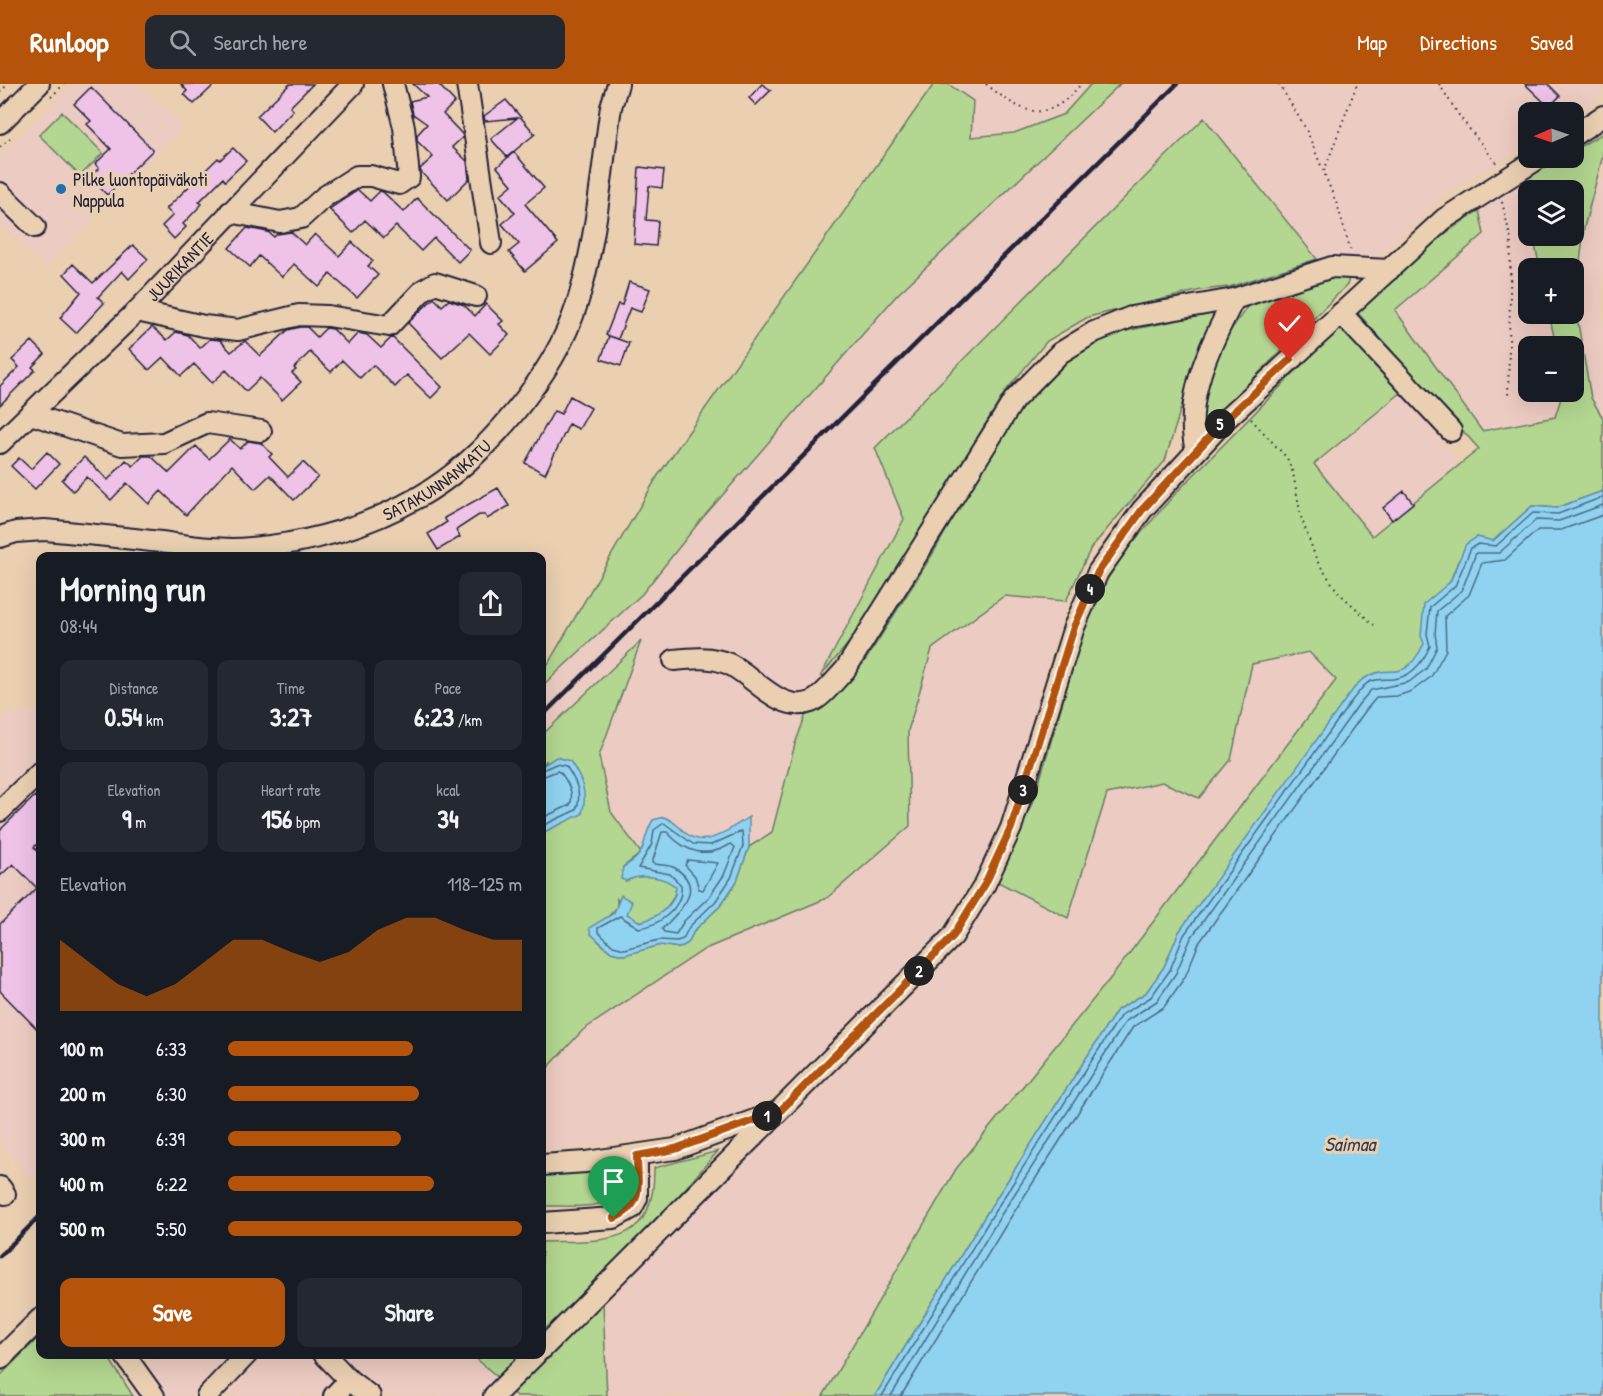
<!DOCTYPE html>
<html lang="en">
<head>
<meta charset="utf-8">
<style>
  body { margin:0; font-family:"Patrick Hand",sans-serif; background:#242831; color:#f1f3f6; height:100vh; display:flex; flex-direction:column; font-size:22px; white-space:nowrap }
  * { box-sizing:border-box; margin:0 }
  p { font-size:20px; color:#9ea1a6 }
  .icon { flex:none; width:33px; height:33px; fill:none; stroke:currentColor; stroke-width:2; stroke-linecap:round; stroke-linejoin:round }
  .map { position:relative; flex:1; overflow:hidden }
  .side { position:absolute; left:36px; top:468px; width:510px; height:807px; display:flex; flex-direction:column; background:#171b24; border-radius:12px; box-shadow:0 6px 24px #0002 }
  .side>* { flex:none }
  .needle { width:39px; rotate:268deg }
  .tools { position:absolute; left:1518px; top:18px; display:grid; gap:12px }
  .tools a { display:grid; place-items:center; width:66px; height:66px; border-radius:12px; background:#171b24; box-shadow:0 6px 24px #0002; font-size:30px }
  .pin { position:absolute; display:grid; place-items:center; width:51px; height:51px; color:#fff; margin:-62px -26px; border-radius:50% 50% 50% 0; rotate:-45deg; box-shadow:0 0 6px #0007 }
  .pin .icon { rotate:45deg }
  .km { position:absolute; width:30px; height:30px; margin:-15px; border-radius:50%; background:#222; color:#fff; font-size:16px; line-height:30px; text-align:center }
  .round { display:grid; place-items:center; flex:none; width:63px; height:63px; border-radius:12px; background:#242831 }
  .head { display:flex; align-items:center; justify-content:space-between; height:102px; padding:0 24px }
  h1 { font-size:33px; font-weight:800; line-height:45px }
  .metrics { display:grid; grid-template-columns:repeat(3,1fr); gap:9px; height:102px; padding:6px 24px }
  .metrics div { display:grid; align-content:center; border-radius:12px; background:#242831; text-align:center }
  .metrics b { font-size:26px; font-weight:800 }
  .metrics small { font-size:16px; font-weight:400 }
  .metrics p { font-size:16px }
  .chart { height:168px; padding:12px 24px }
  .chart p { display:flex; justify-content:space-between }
  .chart svg { width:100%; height:108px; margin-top:6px; fill:#b45309; opacity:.7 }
  .action { display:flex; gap:12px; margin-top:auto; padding:12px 24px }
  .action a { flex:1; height:69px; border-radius:12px; background:#b45309; color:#fff; font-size:24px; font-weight:800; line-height:69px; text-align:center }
  .action a+a { background:#242831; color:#f1f3f6 }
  ul { padding:0 24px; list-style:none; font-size:20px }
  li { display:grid; grid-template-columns:96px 72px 1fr; align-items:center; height:45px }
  li i { height:15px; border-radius:8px; background:#b45309 }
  header { display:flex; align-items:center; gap:36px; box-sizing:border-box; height:84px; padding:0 30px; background:#b45309; color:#fff }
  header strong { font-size:28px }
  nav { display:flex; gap:33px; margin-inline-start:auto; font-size:21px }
  .search { width:420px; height:54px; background:#242831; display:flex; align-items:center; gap:15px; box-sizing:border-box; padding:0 21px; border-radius:12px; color:#9ea1a6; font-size:22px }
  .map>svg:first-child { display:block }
  .built { fill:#eccbc2 }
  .green { fill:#b3d690; stroke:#6a7c66; stroke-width:1.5 }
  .water { fill:#90d3f1; stroke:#648ca8; stroke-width:1.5 }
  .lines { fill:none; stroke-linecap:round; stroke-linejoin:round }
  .shore { stroke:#4e6984; stroke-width:1.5 }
  .building { fill:#efc2e8; stroke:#22223b; stroke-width:1.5 }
  .minor-casing { stroke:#22223b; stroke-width:24 }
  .path { stroke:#22223b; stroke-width:2; stroke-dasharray:1.5 4.5; stroke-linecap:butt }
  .minor { stroke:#eacfb1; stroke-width:20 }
  .rail { stroke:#22223b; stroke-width:4.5 }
  .route-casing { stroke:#fff; stroke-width:12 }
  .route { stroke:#b45309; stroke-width:8 }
  .poi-dot { fill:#1f6fb2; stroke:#eacfb1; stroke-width:2 }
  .labels { text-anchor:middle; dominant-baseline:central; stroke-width:6; stroke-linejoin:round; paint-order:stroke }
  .poi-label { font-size:18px; fill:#22223b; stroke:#eacfb1; text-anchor:start }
  .street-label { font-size:18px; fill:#22223b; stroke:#eacfb1 }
  .water-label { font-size:20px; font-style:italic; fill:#323d56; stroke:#eacfb1 }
</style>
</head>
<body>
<header>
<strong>Runloop</strong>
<div class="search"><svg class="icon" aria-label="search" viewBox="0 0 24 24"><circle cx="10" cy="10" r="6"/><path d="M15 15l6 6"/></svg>Search here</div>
<nav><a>Map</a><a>Directions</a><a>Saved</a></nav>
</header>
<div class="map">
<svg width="1603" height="1312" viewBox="0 0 1603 1312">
  <rect width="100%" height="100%" fill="#eacfb1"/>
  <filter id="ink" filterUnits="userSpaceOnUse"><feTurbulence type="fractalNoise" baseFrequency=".0167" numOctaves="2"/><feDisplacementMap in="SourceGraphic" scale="12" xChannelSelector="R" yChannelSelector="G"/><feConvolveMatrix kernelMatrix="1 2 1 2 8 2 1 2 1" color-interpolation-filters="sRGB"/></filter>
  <g filter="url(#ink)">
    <path class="built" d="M73,0H139L183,43L45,183L0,139V71Z
      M948,0H1091L1064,29L1014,49L971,53Z
      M1120,0H1603V12L1574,32V28H1528V62L1452,105L1375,174L1317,175L1204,34L875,364L904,435L820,593L795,660L772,748L749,763L748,733L709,756L693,754L674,737L648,744L647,757L641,769L611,728L599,672L640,558L542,651V602L642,510L700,437L897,211Z
      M1603,71V334L1591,314L1575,222L1584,144Z
      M1521,97L1528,132V152H1533L1540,184H1528V230H1549L1556,262H1528V308H1563L1555,333L1483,347L1395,225L1483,150L1479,126Z
      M1402,308L1462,382L1372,452L1313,380Z
      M1004,512L1066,517L1014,696L985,774L938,850L784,1004L744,1027L667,1052L542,1067V990L582,946L705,865L827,814L910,742L908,647L931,565Z
      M1309,568L1336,596L1113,891L956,1085L823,1312H607L603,1219L954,871L998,798L1068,834L1107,710L1162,698L1231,676L1252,580Z
      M40,626V1085L31,1095L0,1059V639L10,629Z
      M472,1270L491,1285L516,1312H133L129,1307L158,1271Z"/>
    <path class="green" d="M934,0H948L973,17L971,53L1014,49L1064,30L1091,0H1120L897,211L700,437L642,510L542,602V590L657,393Z
      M62,28L103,69L80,92L39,51Z
      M1204,34L1317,175L1229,203L1201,206L1088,233L1047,257L1005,308L862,543L820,593L904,435L875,364Z
      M1603,49V71L1584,144L1575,222L1591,314L1603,334V407L1556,424L1532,422L1493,457L1477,453L1458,477L1450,498L1441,507L1424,560L1415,577L1405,585L1393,589H1376L1179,848L1164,883L1146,909L1117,926L990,1124L875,1312H823L956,1085L1113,891L1336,596L1309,568L1252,580L1231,676L1199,714L1162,698L1107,710L1068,834L998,798L1035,712L1082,552L1102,503L1127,465L1175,410L1341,241L1402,308L1314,380L1372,452L1479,365L1356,227L1439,154L1479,126L1484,150L1395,226L1482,347L1555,333L1563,308H1574V262H1556L1549,230H1574V184H1540L1533,152H1574V106H1528V132L1521,97L1561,74H1574V66Z
      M1350,191L1347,201L1212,336L1200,334L1216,267L1247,223L1327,193Z
      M1216,228L1201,257L1165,377L1091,464L1066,517L1004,512L932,565L908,647L910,742L827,814L705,865L583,946L542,990V749L560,739L546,677L542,682V651L641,557L599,672L611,728L641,769L623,783L626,797C641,789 664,792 676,803C675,821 649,846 631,834C625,831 621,821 617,815V823L608,833L598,857L611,868L624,871L661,861L679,864L688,859L694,847L720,822L737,797L749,763L772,748L795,660L807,627L831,615L865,577L932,471L996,360L1034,308L1075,267L1112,250Z
      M718,1067L671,1121L542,1253V1158C604,1156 655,1165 654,1084Z
      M602,1087L617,1095L616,1112C599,1127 563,1121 542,1122V1092Z
      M603,1219L607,1312H516L512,1308Z
      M40,1252V1270L107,1271L133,1312H0V1292Z
      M472,1271H524L500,1295Z"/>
    <path class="water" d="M1603,407V1312H875L990,1124L1117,926L1146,909L1164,883L1179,848L1348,612C1353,606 1358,597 1365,594C1393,577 1401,604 1424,560L1421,552L1424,520L1450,498L1466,460L1477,453L1493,457L1532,422L1556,424Z
      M556,673L570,677C582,695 588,709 582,730L542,749V682Z
      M664,733C675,737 678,743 687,750C707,766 732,743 749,733V763L737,797L720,822L694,847L688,859L679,864L661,861L624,871L611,868L591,850L589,844L614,829L621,811L632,818L627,830L640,838C656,834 676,822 676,803C664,792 641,789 626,797L621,795L623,783C650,769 640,757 653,736Z"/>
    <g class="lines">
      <path class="shore" d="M542,686L556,680L566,682C575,695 583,710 576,726L542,742
        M542,693L557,687L561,689C567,697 575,710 570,721L542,734
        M664,739L693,760L711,761L742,747L743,762L731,794L715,818L689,843L683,855L677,857L659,856L624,865L613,862L598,848V844L620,832L639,844C659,842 684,823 681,801L670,790L638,784L652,760L654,746Z
        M662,748H667C686,769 706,775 731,760L735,763L724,791L709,813L684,837L676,850L664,848L662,845C679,828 707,804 675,784C668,780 659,782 652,779Z
        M688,776L718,779L703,806L699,805L695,792L685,781Z
        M882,1312L995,1127L1121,931L1151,913L1170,886L1184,851L1353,615C1358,610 1362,602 1369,598C1378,594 1384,596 1393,595C1412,593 1423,578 1430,562L1427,550L1430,523L1455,502L1471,464L1478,460L1496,462L1533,429L1558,430L1603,413
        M891,1312L1001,1131L1126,937L1157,917L1176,889L1191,854L1359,620L1371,606L1409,598L1426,585L1437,563L1435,549L1437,527L1462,506L1476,469H1499L1536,436L1559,437L1603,421
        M901,1312L1009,1136L1133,943L1164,923L1185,893L1199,859L1366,626L1377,613L1397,612L1412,607L1431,593L1446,566L1445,532L1469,511L1482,479L1505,476L1538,446H1561L1603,431"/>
    </g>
    <path class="building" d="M181,0H215L194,20L184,10L187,7Z
      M290,0H313L290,23L293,26L272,48L257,32Z
      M413,0H438L455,18L443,30L462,50L463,53L452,63L467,77L469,95L448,116L421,88L420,85L433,73L417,57V51L427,40L413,30L410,17L427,13Z
      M762,0L771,6L756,21L749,14Z
      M1525,0H1548L1560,12L1549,23Z
      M91,3L153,66L107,111L90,93L99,84L95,80L111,65L87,40L91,37L74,20Z
      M506,16L535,50L507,73L491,55L517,34L485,37L484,32Z
      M233,64L246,77L225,97L223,94L199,118L202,120L183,140L186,143L174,155L162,142L173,131L166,125L218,74L220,76Z
      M514,68L544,104L525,120L558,159L525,187L509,168L519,160L502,140L515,129L500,111L512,101L497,83Z
      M639,83L664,86L662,104L649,102L646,136L658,137L656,162L634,160Z
      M358,106L370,117L380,107L383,108L404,128L417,114L470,166L458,178L434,154L421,167L396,142L384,154L365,136L353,149L329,125Z
      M247,144L268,148L274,153L277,150L291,148L305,161L315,150L339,172L352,158L373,177L368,182L378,191L357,214L330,190L319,203L294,180L282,193L259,172L250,183L229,164Z
      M133,161L148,175L129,195L122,187L98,213L104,219L76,249L60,234L81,208L64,190L73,180L93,199Z
      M629,198L650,205L641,228L630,224L618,255L606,251L618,220L622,221Z
      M434,214L442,222L449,216L464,221L475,232L486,220L503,237L499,240L509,251L490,270L469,249L442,274L408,239Z
      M152,243L167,256L176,248L188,251L200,264L210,255L220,256L231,268L245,257L260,272L288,246L300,243H307L317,253L326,244L333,245L348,260L358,249L367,251L381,264L392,253L442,303L431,314L407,291L395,303L373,281L360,294L342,276L331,288L310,268L294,284L296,286L292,289L301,298L282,316L260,294L246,307L226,286L212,299L194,280L181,292L163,273L149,286L129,265Z
      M609,252L629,259L621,282L601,275Z
      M32,257L45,270L32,283L35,286L0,321V302L19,283L12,276Z
      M570,312L591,324L579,345L569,340L545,390L525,379L554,327L561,330Z
      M230,355L240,365L248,357L261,359L272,370L269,373L288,393L303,378L318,393L294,416L270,391L255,405L232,381L186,431L161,407L149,420L127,399L111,416L87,393L73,407L62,396L84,373L108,396L126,376L133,382L143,372H151L169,389L196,362L209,375Z
      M47,368L59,380L35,405L11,382L19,374L31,385Z
      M498,404L509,422L487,435L485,431H479L456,446L460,453L438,466L428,450L447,438L444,434Z
      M1404,407L1413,419L1392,436L1383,424Z
      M35,712L40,717V757L34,763L40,770V948L0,907V840L37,804L13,780L0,792V746Z"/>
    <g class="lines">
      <defs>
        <g id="minor">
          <path d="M467,0L491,159"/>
          <path d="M0,39L39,0"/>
          <path d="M1574,51L1603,32"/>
          <path d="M0,109L35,143"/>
          <path d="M230,128L280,138L301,134L324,113L357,92H371L399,100L409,93L404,43L393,0"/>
          <path d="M137,227L204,242L238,246L299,231L328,232L389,242L423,206L435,199L476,212"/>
          <path d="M1341,229L1451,347"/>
          <path d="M31,330L122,361L164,359L207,339L261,347"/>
          <path id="s1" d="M0,359L137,227L353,0"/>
          <path d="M1196,367C1183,314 1210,261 1234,215"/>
          <path id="s2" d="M0,453L16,448L44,446C83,449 122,454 161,458C191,462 221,467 251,464C310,459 368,442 419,413C484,376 555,290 577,220C597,156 601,89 611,23L618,0"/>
          <path d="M674,576C692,574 711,572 729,580C752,590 780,630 811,618C823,613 836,595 845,586L1014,316L1060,269L1094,248L1131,233L1234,215L1332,183L1389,186"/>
          <path d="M0,727L40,688"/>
          <path d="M542,1081L586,1078L675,1065L774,1029"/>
          <path d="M0,1103L5,1110"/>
          <path d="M542,1139L614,1134L632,1124L637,1114V1072"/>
          <path d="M542,1265L953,852L985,800L1011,744L1074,543L1098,488L1142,426L1224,337L1444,135L1539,74"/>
          <path d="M124,1270L154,1312"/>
          <path d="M324,1270L349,1296L370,1312"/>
          <path d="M0,1275L40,1235"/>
          <path d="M207,1312L247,1270"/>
          <path d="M334,1312L349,1296"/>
          <path d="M494,1312L536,1270"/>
        </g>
      </defs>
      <use href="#minor" class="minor-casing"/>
      <path class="path" d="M986,0C1023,30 1046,42 1081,0
        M1279,0L1306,45L1338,123L1351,168
        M1439,0L1460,33L1499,82
        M0,8L8,0
        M51,13L64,0
        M0,63L11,53
        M1324,87L1357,0
        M1502,118L1511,156L1508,315
        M1251,335L1287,374L1293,389L1301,433L1317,477L1338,508L1374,541"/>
      <use href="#minor" class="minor"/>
      <path class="rail" d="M542,632L1177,0
        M0,1172L40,1132"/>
    </g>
  </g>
  <g class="lines" filter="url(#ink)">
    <defs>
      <path id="route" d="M614,1134C645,1121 637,1100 637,1072L675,1065L780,1027L953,852L985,800L1011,744L1074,543L1098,488L1142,426L1224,337L1290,276"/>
    </defs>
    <use href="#route" class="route-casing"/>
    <use href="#route" class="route"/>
  </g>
  <circle class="poi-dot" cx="61" cy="105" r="6"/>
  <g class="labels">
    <g class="poi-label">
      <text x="73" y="95">Pilke luontopäiväkoti<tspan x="73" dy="21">Nappula</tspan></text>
    </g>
    <g class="street-label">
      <text stroke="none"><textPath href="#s1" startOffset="252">JUURIKANTIE</textPath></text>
      <text stroke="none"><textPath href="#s2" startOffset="454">SATAKUNNANKATU</textPath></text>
    </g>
    <g class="water-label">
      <text x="1350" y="1059">Saimaa</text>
    </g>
  </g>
</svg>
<div class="tools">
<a><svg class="needle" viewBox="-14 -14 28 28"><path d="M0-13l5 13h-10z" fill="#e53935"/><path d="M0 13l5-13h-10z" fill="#9ea1a6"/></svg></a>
<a><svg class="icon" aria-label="layers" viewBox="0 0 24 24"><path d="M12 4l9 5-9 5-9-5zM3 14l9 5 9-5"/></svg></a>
<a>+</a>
<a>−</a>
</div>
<div class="pin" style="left:614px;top:1134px;background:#1e9e55"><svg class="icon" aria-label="arrive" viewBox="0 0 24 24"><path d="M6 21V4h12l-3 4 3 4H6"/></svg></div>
<div class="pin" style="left:1290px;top:276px;background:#d93025"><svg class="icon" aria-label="check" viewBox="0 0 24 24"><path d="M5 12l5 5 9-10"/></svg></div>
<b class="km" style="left:767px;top:1032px">1</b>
<b class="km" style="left:919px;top:887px">2</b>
<b class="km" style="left:1023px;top:706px">3</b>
<b class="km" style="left:1090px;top:505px">4</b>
<b class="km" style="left:1220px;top:340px">5</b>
<section class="side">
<div class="head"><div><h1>Morning run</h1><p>08:44</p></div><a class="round"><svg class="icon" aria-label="share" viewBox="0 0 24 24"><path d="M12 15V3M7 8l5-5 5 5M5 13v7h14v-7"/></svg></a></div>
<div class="metrics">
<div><p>Distance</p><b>0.54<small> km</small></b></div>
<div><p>Time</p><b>3:27</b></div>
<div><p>Pace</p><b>6:23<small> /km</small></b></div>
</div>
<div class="metrics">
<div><p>Elevation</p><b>9<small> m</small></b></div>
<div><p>Heart rate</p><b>156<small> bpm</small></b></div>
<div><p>kcal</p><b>34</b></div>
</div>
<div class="chart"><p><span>Elevation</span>118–125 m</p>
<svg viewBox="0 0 160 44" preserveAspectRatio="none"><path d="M0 44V15L10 24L20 33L30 38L40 33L50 24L60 15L70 15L80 20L90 24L100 20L110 11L120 6L130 6L140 11L150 15L160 15V44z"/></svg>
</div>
<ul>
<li><b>100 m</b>6:33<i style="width:63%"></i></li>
<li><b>200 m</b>6:30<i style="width:65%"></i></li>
<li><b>300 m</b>6:39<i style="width:59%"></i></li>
<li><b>400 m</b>6:22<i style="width:70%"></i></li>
<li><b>500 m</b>5:50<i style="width:100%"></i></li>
</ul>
<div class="action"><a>Save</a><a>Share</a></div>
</section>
</div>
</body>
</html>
